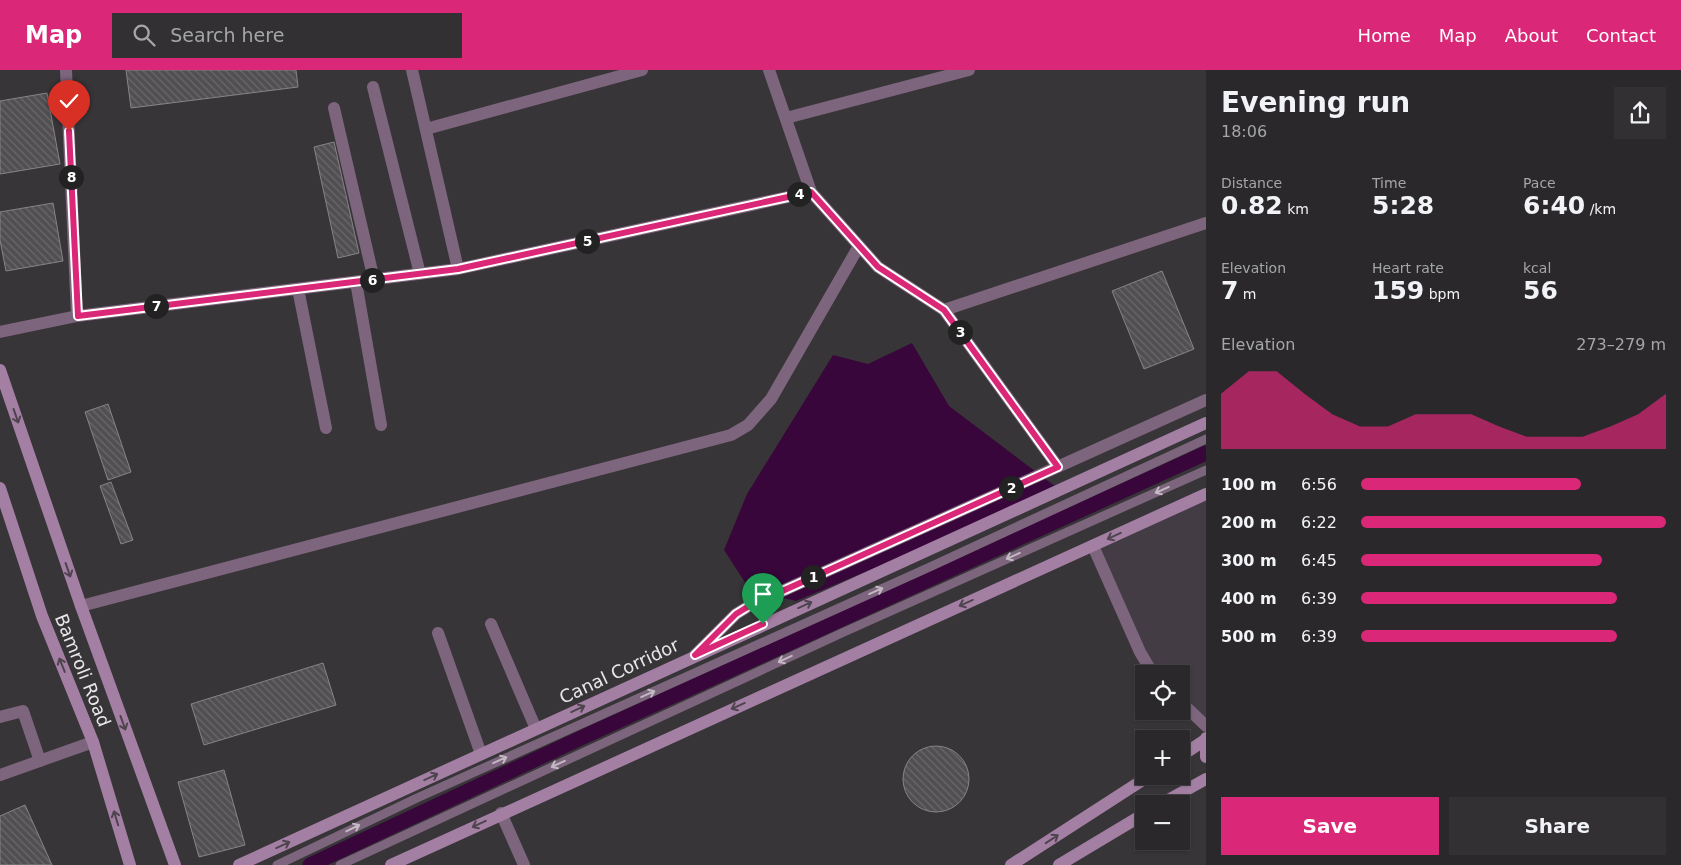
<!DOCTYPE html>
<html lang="en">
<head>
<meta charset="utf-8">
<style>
  body { margin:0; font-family:"DejaVu Sans",sans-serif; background:#323032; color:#f1f3f6; height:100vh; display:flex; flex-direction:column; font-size:19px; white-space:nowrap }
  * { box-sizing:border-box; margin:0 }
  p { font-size:16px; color:#a5a6a8 }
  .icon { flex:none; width:28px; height:28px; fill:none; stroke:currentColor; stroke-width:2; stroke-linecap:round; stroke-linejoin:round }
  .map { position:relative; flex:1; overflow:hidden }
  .side { display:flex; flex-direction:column; background:#2a282a; width:475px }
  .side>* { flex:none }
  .fabs { position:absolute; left:1135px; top:595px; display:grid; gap:10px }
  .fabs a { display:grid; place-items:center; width:55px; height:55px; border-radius:0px; background:#2a282a; box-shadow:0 1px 4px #0004,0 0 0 1px #464447; font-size:25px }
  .pin { position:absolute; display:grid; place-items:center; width:42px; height:42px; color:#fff; margin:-51px -21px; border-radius:50% 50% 50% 0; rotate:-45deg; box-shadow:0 0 5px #0007 }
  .pin .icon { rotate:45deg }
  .km { position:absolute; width:25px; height:25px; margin:-12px; border-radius:50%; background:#222; color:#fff; font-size:14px; line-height:25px; text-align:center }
  .round { display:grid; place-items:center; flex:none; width:52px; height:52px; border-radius:0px; background:#323032 }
  .summary { display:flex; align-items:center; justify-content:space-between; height:85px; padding:0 15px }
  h1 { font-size:28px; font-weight:600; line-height:38px }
  .figures { display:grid; grid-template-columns:repeat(3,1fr); gap:8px; height:85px; padding:5px 15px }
  .figures div { display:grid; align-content:center }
  .figures b { font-size:25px; font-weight:600 }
  .figures small { font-size:14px; font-weight:400 }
  .figures p { font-size:14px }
  .chart { height:140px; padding:10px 15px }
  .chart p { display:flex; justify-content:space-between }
  .chart svg { width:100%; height:90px; margin-top:5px; fill:#db2777; opacity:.7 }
  .primary-button { display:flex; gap:10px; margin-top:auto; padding:10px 15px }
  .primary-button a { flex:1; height:58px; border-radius:0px; background:#db2777; color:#fff; font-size:20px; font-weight:600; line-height:58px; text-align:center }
  .primary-button a+a { background:#323032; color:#f1f3f6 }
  ul { padding:0 15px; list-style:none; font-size:16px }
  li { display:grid; grid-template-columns:80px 60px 1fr; align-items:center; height:38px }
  li i { height:12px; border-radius:6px; background:#db2777 }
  header { display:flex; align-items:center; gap:30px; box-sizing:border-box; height:70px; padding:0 25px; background:#db2777; color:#fff }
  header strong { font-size:24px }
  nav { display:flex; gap:28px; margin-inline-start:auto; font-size:18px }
  .search { width:350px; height:45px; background:#323032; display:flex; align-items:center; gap:12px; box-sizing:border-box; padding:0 18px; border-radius:0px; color:#a5a6a8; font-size:19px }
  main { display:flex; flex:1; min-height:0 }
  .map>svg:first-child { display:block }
  .built { fill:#443c44 }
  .water { fill:#39063b }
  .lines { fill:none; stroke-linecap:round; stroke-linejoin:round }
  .canal { stroke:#39063b; stroke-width:15 }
  .building { fill:url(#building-back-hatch); stroke:#878387 }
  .lane { stroke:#7d657d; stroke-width:9 }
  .street { stroke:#7d657d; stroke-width:12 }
  .secondary { stroke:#a47fa4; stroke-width:12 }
  .oneway { stroke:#4e444e }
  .oneway2 { stroke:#c3b9c3 }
  .route-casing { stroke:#fff; stroke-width:10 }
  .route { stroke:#db2777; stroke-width:6 }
  .labels { text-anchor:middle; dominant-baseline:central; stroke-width:4; stroke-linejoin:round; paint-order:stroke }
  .street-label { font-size:18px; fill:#e8e6e8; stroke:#383538 }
</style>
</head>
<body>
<header>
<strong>Map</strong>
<div class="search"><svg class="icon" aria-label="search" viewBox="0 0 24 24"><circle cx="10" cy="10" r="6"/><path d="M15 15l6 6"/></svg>Search here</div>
<nav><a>Home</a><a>Map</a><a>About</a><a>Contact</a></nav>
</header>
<main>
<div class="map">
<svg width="1206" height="795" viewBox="0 0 1206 795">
  <defs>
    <pattern id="building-back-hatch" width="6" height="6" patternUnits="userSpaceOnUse" patternTransform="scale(1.25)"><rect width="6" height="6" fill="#524f52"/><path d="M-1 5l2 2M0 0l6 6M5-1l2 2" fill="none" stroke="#6b686b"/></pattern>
  </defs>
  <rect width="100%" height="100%" fill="#383538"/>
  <path class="built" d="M1206,427V651L1181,627V604H1157L1098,479Z"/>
  <path class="water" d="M912,273L949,336L1060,420L796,531L750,520L724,480L747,424L833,285L868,294Z"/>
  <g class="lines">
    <path class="canal" d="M310,795L583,667L1206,383"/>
  </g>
  <path class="building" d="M126,0H296L298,17L131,38Z
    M47,23L60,94L0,104V31Z
    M334,72L359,183L338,188L314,77Z
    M53,133L63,191L6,201L0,170V142Z
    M1162,201L1194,279L1144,299L1112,221Z
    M108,334L131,402L108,410L85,342Z
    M111,412L133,470L121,474L100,416Z
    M323,593L336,635L204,675L191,634Z
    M903 709a33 33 0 1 1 66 0a33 33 0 1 1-66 0Z
    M224,700L245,775L199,787L178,712Z
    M25,735L52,795H0V746Z"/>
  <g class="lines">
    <path class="lane" d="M277,795L417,728L932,496L1206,369
      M340,795L844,562L1206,400"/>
    <path class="street" d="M66,0L77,246
      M412,0L458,199
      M769,0L811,122L878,197L944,240L1206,153
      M373,17L420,204
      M334,38L374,210
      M786,48L969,0
      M426,59L642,0
      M356,212L381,355
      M298,219L326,358
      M944,240L1058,397
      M0,262L77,246L458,199L811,122
      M1093,476L1140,582L1153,604
      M81,536L731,365L748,355L771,329L859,176
      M491,554L536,659
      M438,563L481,684
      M695,585L736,544L749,536L1206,330
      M1181,632L1206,656
      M0,647L23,641L40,691
      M0,705L93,672
      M501,743L524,795"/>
    <path class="secondary" d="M0,300L81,536L175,795
      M0,418L42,546L93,672L130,795
      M1206,668V687
      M1181,686L1205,670
      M1161,734L1206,709
      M239,795L1206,353
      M391,795L1206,424
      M1011,795L1149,706
      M1059,795L1144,744"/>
  </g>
  <defs><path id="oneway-shaft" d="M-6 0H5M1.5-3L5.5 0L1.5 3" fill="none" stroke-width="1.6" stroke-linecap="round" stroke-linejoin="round" transform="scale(1.25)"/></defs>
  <g class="oneway">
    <use href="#oneway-shaft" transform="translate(16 346) rotate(71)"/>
    <use href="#oneway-shaft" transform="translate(1114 466) rotate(155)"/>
    <use href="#oneway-shaft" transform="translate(68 500) rotate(71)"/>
    <use href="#oneway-shaft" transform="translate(966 533) rotate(156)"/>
    <use href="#oneway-shaft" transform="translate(805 535) rotate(-24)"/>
    <use href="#oneway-shaft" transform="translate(62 595) rotate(-112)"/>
    <use href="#oneway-shaft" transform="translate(738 636) rotate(156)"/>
    <use href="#oneway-shaft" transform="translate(578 639) rotate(-25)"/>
    <use href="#oneway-shaft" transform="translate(123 653) rotate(70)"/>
    <use href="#oneway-shaft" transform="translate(431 707) rotate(-25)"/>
    <use href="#oneway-shaft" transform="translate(116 748) rotate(-107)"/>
    <use href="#oneway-shaft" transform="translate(479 754) rotate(155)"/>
    <use href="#oneway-shaft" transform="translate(1052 769) rotate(-33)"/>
    <use href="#oneway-shaft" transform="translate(283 775) rotate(-25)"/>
  </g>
  <g class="oneway2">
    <use href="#oneway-shaft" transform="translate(1162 420) rotate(156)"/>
    <use href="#oneway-shaft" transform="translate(1013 486) rotate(156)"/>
    <use href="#oneway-shaft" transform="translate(876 521) rotate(-24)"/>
    <use href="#oneway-shaft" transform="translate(785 589) rotate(155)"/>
    <use href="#oneway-shaft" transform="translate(648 624) rotate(-24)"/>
    <use href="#oneway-shaft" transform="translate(500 690) rotate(-24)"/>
    <use href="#oneway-shaft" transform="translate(558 694) rotate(155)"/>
    <use href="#oneway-shaft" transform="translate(353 758) rotate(-26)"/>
  </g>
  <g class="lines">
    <defs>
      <path id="route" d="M69,61L78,246L458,199L811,122L878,197L944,240L1058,397L749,536L736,544L695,585L763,554"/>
    </defs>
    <use href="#route" class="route-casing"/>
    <use href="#route" class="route"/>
  </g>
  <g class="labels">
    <g class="street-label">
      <text transform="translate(83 600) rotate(68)">Bamroli Road</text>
      <text transform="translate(619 601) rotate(-25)">Canal Corridor</text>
    </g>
  </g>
</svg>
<div class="fabs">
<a><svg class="icon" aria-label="locate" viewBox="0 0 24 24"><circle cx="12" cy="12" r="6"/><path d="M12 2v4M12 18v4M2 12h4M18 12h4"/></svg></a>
<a>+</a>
<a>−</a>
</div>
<div class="pin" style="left:763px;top:554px;background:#1e9e55"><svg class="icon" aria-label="arrive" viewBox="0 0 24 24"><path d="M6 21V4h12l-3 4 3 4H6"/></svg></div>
<div class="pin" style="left:69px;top:61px;background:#d93025"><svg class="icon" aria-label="check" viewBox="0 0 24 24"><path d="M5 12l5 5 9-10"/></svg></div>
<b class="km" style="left:813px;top:507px">1</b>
<b class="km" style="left:1011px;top:418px">2</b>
<b class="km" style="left:960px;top:262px">3</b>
<b class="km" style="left:799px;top:124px">4</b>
<b class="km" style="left:587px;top:171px">5</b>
<b class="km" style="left:372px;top:210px">6</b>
<b class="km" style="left:156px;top:236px">7</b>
<b class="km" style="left:71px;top:107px">8</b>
</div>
<section class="side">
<div class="summary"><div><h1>Evening run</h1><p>18:06</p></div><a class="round"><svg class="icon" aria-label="share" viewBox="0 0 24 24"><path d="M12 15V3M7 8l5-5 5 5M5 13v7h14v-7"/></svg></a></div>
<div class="figures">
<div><p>Distance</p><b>0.82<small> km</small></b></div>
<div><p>Time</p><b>5:28</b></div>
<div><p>Pace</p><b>6:40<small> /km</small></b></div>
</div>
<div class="figures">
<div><p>Elevation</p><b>7<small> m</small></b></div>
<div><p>Heart rate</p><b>159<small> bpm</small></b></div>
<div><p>kcal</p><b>56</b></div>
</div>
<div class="chart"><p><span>Elevation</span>273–279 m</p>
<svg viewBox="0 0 160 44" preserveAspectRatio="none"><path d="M0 44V17L10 6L20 6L30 17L40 27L50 33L60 33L70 27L80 27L90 27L100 33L110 38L120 38L130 38L140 33L150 27L160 17V44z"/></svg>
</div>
<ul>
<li><b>100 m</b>6:56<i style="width:72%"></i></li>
<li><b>200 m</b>6:22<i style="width:100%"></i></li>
<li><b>300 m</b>6:45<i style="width:79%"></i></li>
<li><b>400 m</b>6:39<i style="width:84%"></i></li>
<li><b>500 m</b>6:39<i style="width:84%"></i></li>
</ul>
<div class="primary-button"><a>Save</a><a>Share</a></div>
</section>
</main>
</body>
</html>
